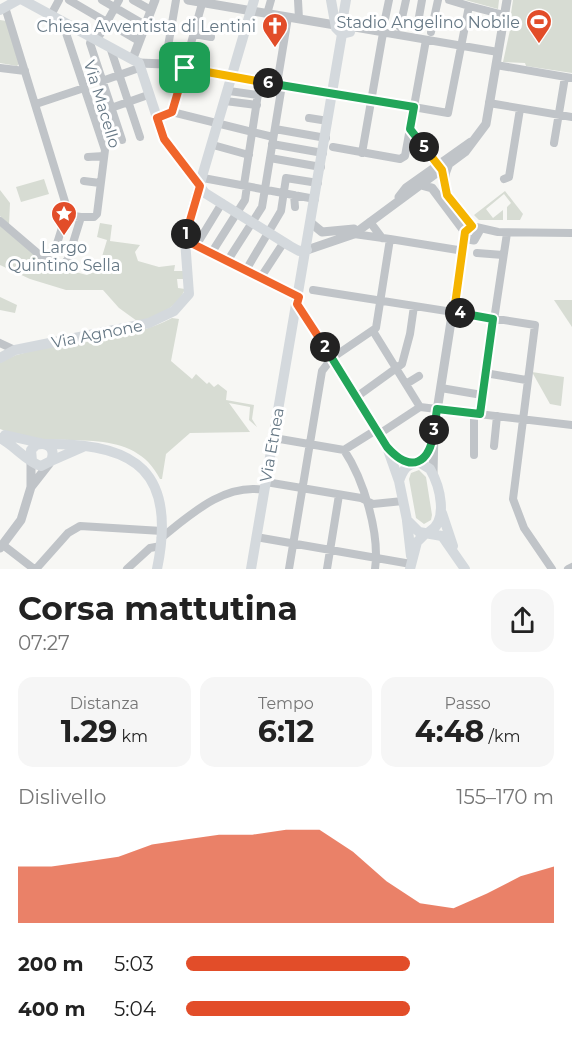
<!DOCTYPE html>
<html lang="it">
<head>
<meta charset="utf-8">
<style>
  body { margin:0; font-family:Montserrat,sans-serif; background:#f6f6f6; color:#222; height:100vh; display:flex; flex-direction:column; font-size:22px; white-space:nowrap }
  * { box-sizing:border-box; margin:0 }
  p { font-size:20px; color:#767676 }
  .icon { flex:none; width:33px; height:33px; fill:none; stroke:currentColor; stroke-width:2; stroke-linecap:round; stroke-linejoin:round }
  .map { position:relative; height:569px; overflow:hidden }
  .side { display:flex; flex-direction:column; background:#fff; flex:1 }
  .side>* { flex:none }
  .pin { position:absolute; display:grid; place-items:center; width:51px; height:51px; color:#fff; margin:-26px; border-radius:12px; box-shadow:0 3px 9px #0006 }
  .km { position:absolute; width:30px; height:30px; margin:-15px; border-radius:50%; background:#222; color:#fff; font-size:16px; line-height:30px; text-align:center }
  .round { display:grid; place-items:center; flex:none; width:63px; height:63px; border-radius:18px; background:#f6f6f6 }
  .summary { display:flex; align-items:center; justify-content:space-between; height:102px; padding:0 18px }
  h1 { font-size:33px; font-weight:700; line-height:45px }
  .figures { display:grid; grid-template-columns:repeat(3,1fr); gap:9px; height:102px; padding:6px 18px }
  .figures div { display:grid; align-content:center; border-radius:15px; background:#f6f6f6; text-align:center }
  .figures b { font-size:30px; font-weight:700 }
  .figures small { font-size:16px; font-weight:400 }
  .figures p { font-size:16px }
  .chart { height:168px; padding:12px 18px }
  .chart p { display:flex; justify-content:space-between }
  .chart svg { width:100%; height:108px; margin-top:6px; fill:#e24d29; opacity:.7 }
  ul { padding:0 18px; list-style:none; font-size:20px }
  li { display:grid; grid-template-columns:96px 72px 1fr; align-items:center; height:45px }
  li i { height:15px; border-radius:8px; background:#e24d29 }
  .map>svg:first-child { display:block }
  .green { fill:#d7dcd3 }
  .lines { fill:none; stroke-linecap:round; stroke-linejoin:round }
  .minor { stroke:#c0c4c8; stroke-width:8 }
  .tertiary { stroke:#c0c4c8; stroke-width:9 }
  .secondary { stroke:#d4d9dd; stroke-width:10 }
  .split-1-casing { stroke:#fff; stroke-width:12 }
  .split-2-casing { stroke:#fff; stroke-width:12 }
  .split-3-casing { stroke:#fff; stroke-width:12 }
  .split-4-casing { stroke:#fff; stroke-width:12 }
  .split-5-casing { stroke:#fff; stroke-width:12 }
  .split-6-casing { stroke:#fff; stroke-width:12 }
  .split-7-casing { stroke:#fff; stroke-width:12 }
  .split-1 { stroke:#f0652b; stroke-width:8 }
  .split-2 { stroke:#f0652b; stroke-width:8 }
  .split-3 { stroke:#22a559; stroke-width:8 }
  .split-4 { stroke:#22a559; stroke-width:8 }
  .split-5 { stroke:#f5b400; stroke-width:8 }
  .split-6 { stroke:#22a559; stroke-width:8 }
  .split-7 { stroke:#f5b400; stroke-width:8 }
  .labels { text-anchor:middle; dominant-baseline:central; stroke-width:6; stroke-linejoin:round; paint-order:stroke }
  .poi-label { font-size:16px; fill:#667885; stroke:#fff; text-anchor:end }
  .street-label { font-size:16px; fill:#667885; stroke:#fff }
</style>
</head>
<body>
<div class="map">
<svg width="572" height="569" viewBox="0 0 572 569">
  <rect width="100%" height="100%" fill="#f7f7f4"/>
  <path class="green" d="M465,0H499L498,9Z
    M513,0H572V73L526,66L525,63L503,62L512,21L510,20Z
    M0,20L6,21L19,64L17,66L0,63Z
    M44,179L49,194L21,202L16,187Z
    M0,190L10,203L9,225L0,216Z
    M505,191L523,214L520,220H507V207L511,203L504,194L486,209L493,218L503,210V220H479L474,215Z
    M100,223L112,225L110,241L140,245L135,252L138,261L159,267L175,265L174,271H184V279H177L178,288L185,289C178,307 156,319 137,321L119,308L103,290H66L30,279L0,265V225L47,265L87,275L98,270L107,240L97,237Z
    M0,297L17,305L15,313L0,310Z
    M554,300H572V327Z
    M172,318L179,319L171,361L192,379L196,374L207,384L209,382L214,387L218,384L227,391L226,400L254,405L252,419L257,427L249,420L250,407L229,403L250,432L190,433L166,454L162,479H160C134,426 68,446 21,437C14,436 7,431 0,429V363C14,354 28,352 44,348C88,339 132,339 172,318Z
    M532,372L564,377L561,406L550,404Z
    M419,470L426,477L432,515L431,520L424,524L416,518L409,479L411,473Z"/>
  <g class="lines">
    <path class="minor" d="M69,0L139,41
      M102,0L145,25
      M133,0L151,10
      M298,0L299,19
      M449,0L469,6
      M5,7L66,205V215
      M267,14L271,0
      M51,15L59,0
      M62,21L105,150L97,214L94,217H81
      M384,24L389,0
      M352,27L498,52
      M400,27L406,0
      M417,28L422,0
      M431,32L438,0
      M194,34L211,37
      M92,37L90,43L122,140
      M97,40L119,0
      M110,47L140,137
      M165,64L176,0
      M496,65L572,78
      M0,68L25,71
      M102,81L139,68
      M277,84L288,17
      M229,91L258,95
      M333,93L448,113L469,6L504,15
      M225,101L257,105
      M489,103L572,117
      M36,104L84,88
      M111,108L148,95
      M172,112L203,0
      M93,114L105,110
      M309,118L328,121
      M157,119L172,112L273,137
      M275,129L326,138
      M410,129L438,164
      M554,143L565,77
      M272,144L323,153
      M213,145L249,155
      M333,147L400,159L405,156L426,40
      M362,153L383,33
      M88,157L104,156
      M270,158L321,167
      M203,178L315,199
      M504,179L509,177L520,109
      M84,181L100,183
      M244,185L260,81
      M294,195L295,207
      M0,221L41,256L62,266L68,259L81,217L66,215L55,250
      M370,222L382,238
      M476,227L498,232L572,233
      M354,234L390,239
      M185,240L299,297
      M197,244L222,203
      M212,252L245,200L247,186
      M477,253L503,255
      M228,260L262,207L282,85
      M246,270L281,211L286,178L318,183
      M261,277L284,242
      M313,290L535,325L513,499L524,528L552,569
      M373,331L420,407L572,425
      M0,343L15,350
      M485,373L526,380
      M406,384L419,376
      M441,388L482,395
      M355,398L402,364L410,334L414,306
      M480,414L507,233
      M379,434L420,407
      M274,438L344,450L376,430
      M494,446L497,416
      M344,450C364,480 380,534 375,569
      M474,455V413
      M266,482L361,498L373,504L403,501
      M256,537L411,564
      M161,538C190,515 224,483 264,490
      M3,545L34,569
      M36,569L68,533L80,526L162,531
      M127,569L150,548L161,546
      M289,569L322,371L332,358L376,328L390,239L464,251
      M327,569L339,495
      M568,569L572,567"/>
    <path class="tertiary" d="M188,0L335,25
      M133,58L155,0
      M139,63L165,64L233,77
      M448,166C437,188 456,212 472,226
      M421,185L432,188L465,232
      M399,197L406,188L471,142
      M311,223L322,232L354,229
      M307,250L354,234L465,152L486,124L507,0
      M31,458V487
      M433,474L434,430L465,232L472,226L479,231L474,240L468,239L465,234
      M0,548L21,520L31,487L49,464"/>
    <path class="secondary" d="M23,0L139,63L164,139L205,193L290,246L299,251L307,250
      M331,0L336,28L342,34
      M0,10L18,0
      M338,20L343,17L346,0
      M342,34L350,32L351,22L343,17
      M233,77L333,93
      M298,305L387,447L399,481L407,520L419,532L442,536L465,569
      M0,358L15,350L149,323L174,311L189,294L185,240L193,207L254,0
      M5,435L40,443
      M0,438C14,445 27,462 41,466L51,461C56,449 48,441 36,445L31,450L32,461
      M45,444C137,442 177,473 157,569
      M51,461L83,447
      M399,481C403,470 406,464 419,462L430,469C440,486 449,521 429,532
      M442,513L453,546
      M407,521L411,556
      M251,569L342,34
      M410,569L417,542L426,533"/>
  </g>
  <g class="lines">
    <defs>
      <path id="split-1" d="M185,68L172,112L157,118L164,139L200,186L186,234"/>
      <path id="split-2" d="M186,234L185,240L299,297L297,304L325,347"/>
      <path id="split-3" d="M325,347L387,447C411,474 430,464 434,430"/>
      <path id="split-4" d="M434,430L437,409L480,414L493,319L460,313"/>
      <path id="split-5" d="M424,147L442,170L447,195L472,226L465,232L454,312L460,313"/>
      <path id="split-6" d="M268,83L414,107L410,129L424,147"/>
      <path id="split-7" d="M185,68L268,83"/>
    </defs>
    <use href="#split-1" class="split-1-casing"/>
    <use href="#split-2" class="split-2-casing"/>
    <use href="#split-3" class="split-3-casing"/>
    <use href="#split-4" class="split-4-casing"/>
    <use href="#split-5" class="split-5-casing"/>
    <use href="#split-6" class="split-6-casing"/>
    <use href="#split-7" class="split-7-casing"/>
    <use href="#split-1" class="split-1"/>
    <use href="#split-2" class="split-2"/>
    <use href="#split-3" class="split-3"/>
    <use href="#split-4" class="split-4"/>
    <use href="#split-5" class="split-5"/>
    <use href="#split-6" class="split-6"/>
    <use href="#split-7" class="split-7"/>
  </g>
  <defs>
    <symbol id="stadium-pin" viewBox="-11 -11 22 30"><path d="M0 17L-7.5 6A9.5 9.5 0 1 1 7.5 6Z" fill="#e24d29" stroke="#fff"/><path d="M0-5a6.5 5 0 1 0 0 10a6.5 5 0 1 0 0-10ZM-3.5-1.8h7v3.6h-7Z" fill="#fff"/></symbol>
    <symbol id="church-pin" viewBox="-11 -11 22 30"><path d="M0 17L-7.5 6A9.5 9.5 0 1 1 7.5 6Z" fill="#e24d29" stroke="#fff"/><path d="M-1.2-6h2.4v3.5h3.3v2.4h-3.3V6h-2.4V-.1h-3.3v-2.4h3.3Z" fill="#fff"/></symbol>
    <symbol id="sight-pin" viewBox="-11 -11 22 30"><path d="M0 17L-7.5 6A9.5 9.5 0 1 1 7.5 6Z" fill="#e24d29" stroke="#fff"/><path d="M0-6L1.8-2.2L6-1.7L2.9 1.2L3.7 5.4L0 3.3L-3.7 5.4L-2.9 1.2L-6-1.7L-1.8-2.2Z" fill="#fff"/></symbol>
  </defs>
  <g fill-rule="evenodd">
    <use href="#stadium-pin" x="524" y="7" width="30" height="40"/>
    <use href="#church-pin" x="260" y="11" width="30" height="40"/>
    <use href="#sight-pin" x="49" y="199" width="30" height="40"/>
  </g>
  <g class="labels">
    <g class="poi-label">
      <text x="520" y="22">Stadio Angelino Nobile</text>
      <text x="256" y="26">Chiesa Avventista di Lentini</text>
      <text x="64" y="247" text-anchor="middle">Largo<tspan x="64" dy="18">Quintino Sella</tspan></text>
    </g>
    <g class="street-label">
      <text transform="translate(102 104) rotate(73)">Via Macello</text>
      <text transform="translate(97 334) rotate(-11)">Via Agnone</text>
      <text transform="translate(272 445) rotate(-80)">Via Etnea</text>
    </g>
  </g>
</svg>
<div class="pin" style="left:185px;top:68px;background:#1e9e55"><svg class="icon" aria-label="arrive" viewBox="0 0 24 24"><path d="M6 21V4h12l-3 4 3 4H6"/></svg></div>
<b class="km" style="left:186px;top:234px">1</b>
<b class="km" style="left:325px;top:347px">2</b>
<b class="km" style="left:434px;top:430px">3</b>
<b class="km" style="left:460px;top:313px">4</b>
<b class="km" style="left:424px;top:147px">5</b>
<b class="km" style="left:268px;top:83px">6</b>
</div>
<section class="side">
<div class="summary"><div><h1>Corsa mattutina</h1><p>07:27</p></div><a class="round"><svg class="icon" aria-label="share" viewBox="0 0 24 24"><path d="M12 15V3M7 8l5-5 5 5M5 13v7h14v-7"/></svg></a></div>
<div class="figures">
<div><p>Distanza</p><b>1.29<small> km</small></b></div>
<div><p>Tempo</p><b>6:12</b></div>
<div><p>Passo</p><b>4:48<small> /km</small></b></div>
</div>
<div class="chart"><p><span>Dislivello</span>155–170 m</p>
<svg viewBox="0 0 160 44" preserveAspectRatio="none"><path d="M0 44V21L10 21L20 19L30 17L40 12L50 10L60 8L70 8L80 6L90 6L100 15L110 27L120 36L130 38L140 32L150 25L160 21V44z"/></svg>
</div>
<ul>
<li><b>200 m</b>5:03<i style="width:61%"></i></li>
<li><b>400 m</b>5:04<i style="width:61%"></i></li>
</ul>
</section>
</body>
</html>
